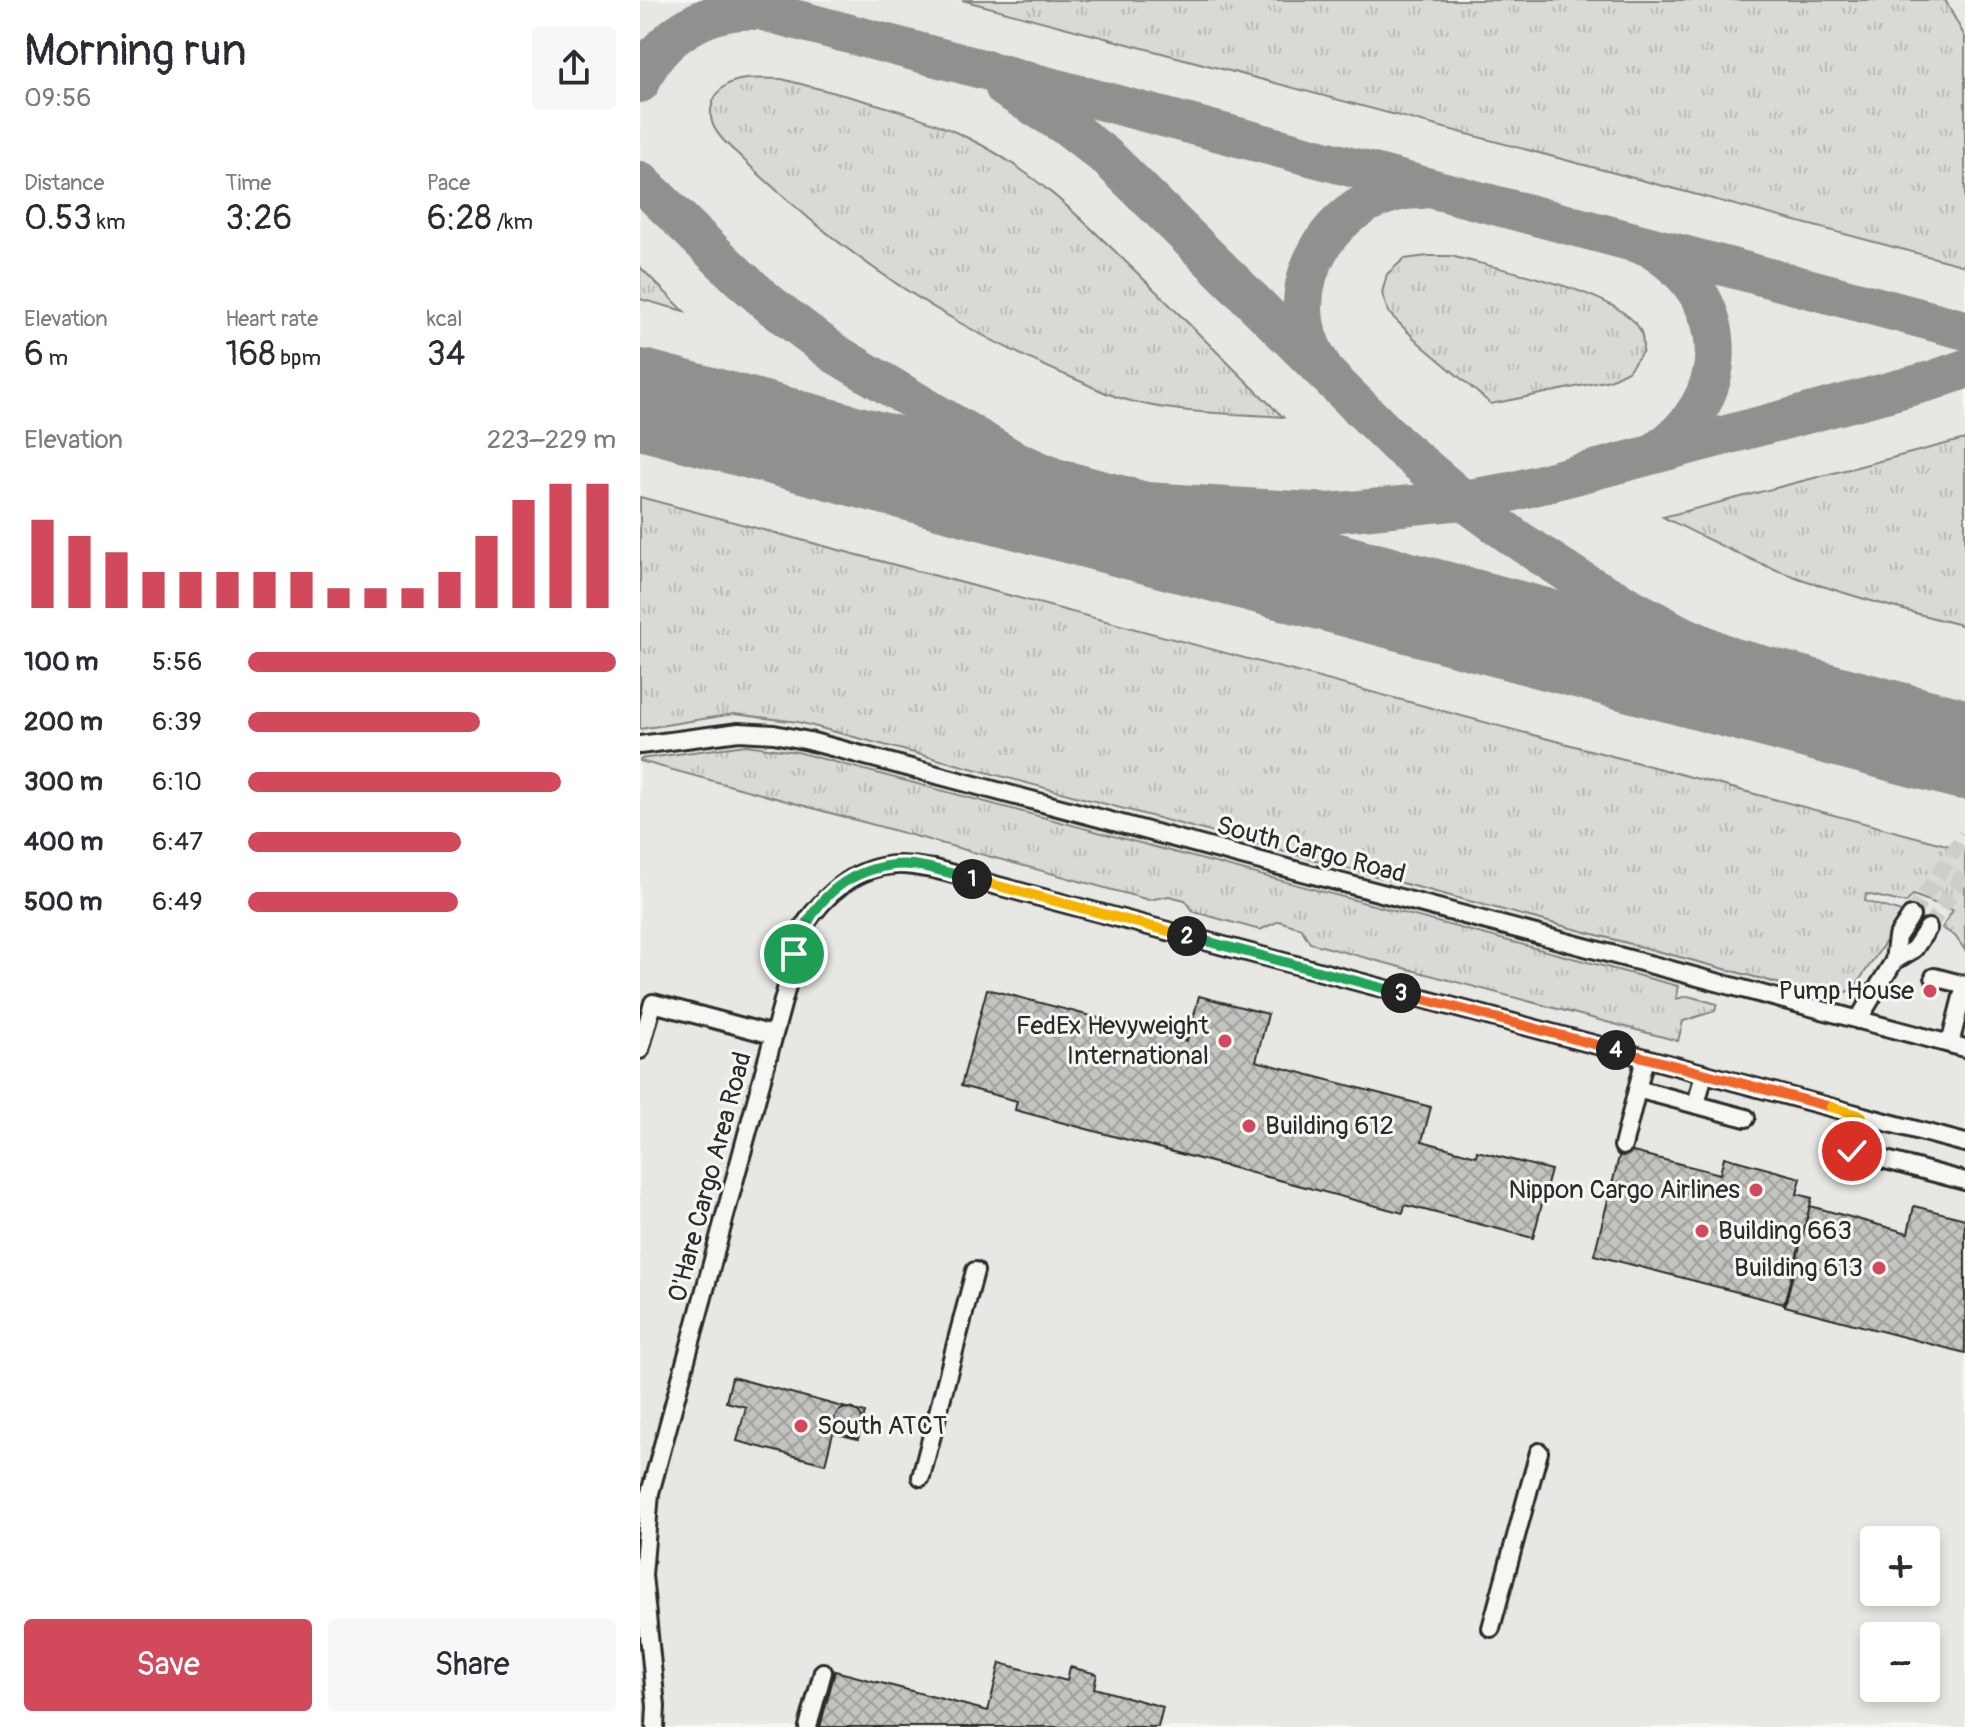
<!DOCTYPE html>
<html lang="en">
<head>
<meta charset="utf-8">
<style>
  body { margin:0; font-family:Pangolin,sans-serif; background:#f7f7f7; color:#2b2b33; height:100vh; display:flex; flex-direction:column; font-size:30px; white-space:nowrap }
  * { box-sizing:border-box; margin:0 }
  p { font-size:26px; color:#7c7c81 }
  .icon { flex:none; width:44px; height:44px; fill:none; stroke:currentColor; stroke-width:2; stroke-linecap:round; stroke-linejoin:round }
  .map { position:relative; flex:1; overflow:hidden }
  .side { display:flex; flex-direction:column; background:#fff; width:640px }
  .side>* { flex:none }
  .tools { position:absolute; left:1220px; top:1526px; display:grid; gap:16px }
  .tools a { display:grid; place-items:center; width:80px; height:80px; border-radius:8px; background:#fff; box-shadow:0 4px 12px #0003; font-size:40px }
  .pin { position:absolute; display:grid; place-items:center; width:68px; height:68px; color:#fff; margin:-34px; border:4px solid #fff; border-radius:50%; box-shadow:0 2px 8px #0007 }
  .km { position:absolute; width:40px; height:40px; margin:-20px; border-radius:50%; background:#222; color:#fff; font-size:22px; line-height:40px; text-align:center }
  .round { display:grid; place-items:center; flex:none; width:84px; height:84px; border-radius:8px; background:#f7f7f7 }
  .overview { display:flex; align-items:center; justify-content:space-between; height:136px; padding:0 24px }
  h1 { font-size:44px; font-weight:600; line-height:60px }
  .stats { display:grid; grid-template-columns:repeat(3,1fr); gap:12px; height:136px; padding:8px 24px }
  .stats div { display:grid; align-content:center }
  .stats b { font-size:34px; font-weight:600 }
  .stats small { font-size:22px; font-weight:400 }
  .stats p { font-size:22px }
  .chart { height:224px; padding:16px 24px }
  .chart p { display:flex; justify-content:space-between }
  .chart svg { width:100%; height:144px; margin-top:8px; stroke:#d1495b; stroke-width:6 }
  .action { display:flex; gap:16px; margin-top:auto; padding:16px 24px }
  .action a { flex:1; height:92px; border-radius:8px; background:#d1495b; color:#fff; font-size:32px; font-weight:600; line-height:92px; text-align:center }
  .action a+a { background:#f7f7f7; color:#2b2b33 }
  ul { padding:0 24px; list-style:none; font-size:26px }
  li { display:grid; grid-template-columns:128px 96px 1fr; align-items:center; height:60px }
  li i { height:20px; border-radius:10px; background:#d1495b }
  main { display:flex; flex:1; min-height:0 }
  .map>svg:first-child { display:block }
  .built { fill:#e7e7e3; fill-rule:evenodd }
  .grass { fill:url(#grass-tufts); stroke:#828280; stroke-width:2 }
  .lines { fill:none; stroke-linecap:round; stroke-linejoin:round }
  .taxiway { stroke:#90908e; stroke-width:40 }
  .runway { stroke:#90908e; stroke-width:100 }
  .building { fill:url(#building-cross-hatch); stroke:#2b2b2b; stroke-width:2 }
  .minor-tunnel { stroke:#cdcdca; stroke-width:16; stroke-dasharray:16 8; stroke-linecap:butt }
  .minor-casing { stroke:#2b2b2b; stroke-width:22 }
  .minor { stroke:#f6f6f2; stroke-width:16 }
  .split-1-casing { stroke:#fff; stroke-width:16 }
  .split-2-casing { stroke:#fff; stroke-width:16 }
  .split-3-casing { stroke:#fff; stroke-width:16 }
  .split-4-casing { stroke:#fff; stroke-width:16 }
  .split-5-casing { stroke:#fff; stroke-width:16 }
  .split-6-casing { stroke:#fff; stroke-width:16 }
  .split-1 { stroke:#22a559; stroke-width:10 }
  .split-2 { stroke:#f5b400; stroke-width:10 }
  .split-3 { stroke:#22a559; stroke-width:10 }
  .split-4 { stroke:#f0652b; stroke-width:10 }
  .split-5 { stroke:#f0652b; stroke-width:10 }
  .split-6 { stroke:#f5b400; stroke-width:10 }
  .poi-dot { fill:#d1495b; stroke:#f6f6f2; stroke-width:3 }
  .labels { text-anchor:middle; dominant-baseline:central; stroke-width:6; stroke-linejoin:round; paint-order:stroke }
  .street-label { font-size:26px; fill:#2b2b2b; stroke:#f6f6f2 }
  .poi-label { font-size:26px; fill:#2b2b2b; stroke:#f6f6f2; text-anchor:end }
</style>
</head>
<body>
<main>
<section class="side">
<div class="overview"><div><h1>Morning run</h1><p>09:56</p></div><a class="round"><svg class="icon" aria-label="share" viewBox="0 0 24 24"><path d="M12 15V3M7 8l5-5 5 5M5 13v7h14v-7"/></svg></a></div>
<div class="stats">
<div><p>Distance</p><b>0.53<small> km</small></b></div>
<div><p>Time</p><b>3:26</b></div>
<div><p>Pace</p><b>6:28<small> /km</small></b></div>
</div>
<div class="stats">
<div><p>Elevation</p><b>6<small> m</small></b></div>
<div><p>Heart rate</p><b>168<small> bpm</small></b></div>
<div><p>kcal</p><b>34</b></div>
</div>
<div class="chart"><p><span>Elevation</span>223–229 m</p>
<svg viewBox="0 0 160 44" preserveAspectRatio="none"><path d="M5 44V17M15 44V22M25 44V27M35 44V33M45 44V33M55 44V33M65 44V33M75 44V33M85 44V38M95 44V38M105 44V38M115 44V33M125 44V22M135 44V11M145 44V6M155 44V6"/></svg>
</div>
<ul>
<li><b>100 m</b>5:56<i style="width:100%"></i></li>
<li><b>200 m</b>6:39<i style="width:63%"></i></li>
<li><b>300 m</b>6:10<i style="width:85%"></i></li>
<li><b>400 m</b>6:47<i style="width:58%"></i></li>
<li><b>500 m</b>6:49<i style="width:57%"></i></li>
</ul>
<div class="action"><a>Save</a><a>Share</a></div>
</section>
<div class="map">
<svg width="1325" height="1727" viewBox="0 0 1325 1727">
  <defs>
    <pattern id="grass-tufts" width="24" height="20" patternUnits="userSpaceOnUse" patternTransform="scale(2)"><rect width="24" height="20" fill="#d9d9d5"/><path d="M3 7l-1-3M5 7V3M7 7l1-3M15 17l-1-3M17 17v-4M19 17l1-3" fill="none" stroke="#babab7"/></pattern>
    <pattern id="building-cross-hatch" width="8" height="8" patternUnits="userSpaceOnUse" patternTransform="scale(2)"><rect width="8" height="8" fill="#c3c3c0"/><path d="M0 0l8 8M0 8l8-8" fill="none" stroke="#9f9f9c"/></pattern>
  </defs>
  <rect width="100%" height="100%" fill="#f6f6f2"/>
  <filter id="ink" filterUnits="userSpaceOnUse"><feTurbulence type="fractalNoise" baseFrequency=".0125" numOctaves="2"/><feDisplacementMap in="SourceGraphic" scale="16" xChannelSelector="R" yChannelSelector="G"/><feConvolveMatrix kernelMatrix="1 2 1 2 8 2 1 2 1" color-interpolation-filters="sRGB"/></filter>
  <g filter="url(#ink)">
    <path class="built" d="M0,0H1325V1727H0ZM1234,1540H1286V1592H1234ZM1234,1636H1286V1688H1234Z"/>
    <path class="grass" d="M322,0H1305L1325,37V266Z
      M142,79C204,96 270,109 328,138C390,168 438,215 486,262C539,313 590,366 643,417C592,413 536,414 487,400C471,396 456,389 442,382C401,365 361,346 322,324C244,280 170,224 105,161C94,150 79,139 73,125C67,110 74,92 88,84C104,76 125,79 142,79Z
      M788,256H811C853,268 984,291 1001,332C1003,337 1003,345 1003,351L988,371L970,380L851,404L779,343L748,312L742,293L747,274L764,259Z
      M0,267L44,311L0,299Z
      M1325,439V626C1265,611 1205,595 1147,574C1104,558 1063,537 1023,517Z
      M0,497L1325,850V950L1315,936L1302,928L1313,910L1273,895L1266,903L1226,894L1225,901L1265,913L1214,988L1198,996H1186L158,722L94,714L0,729Z
      M106,745L157,752L1038,986L1036,999L1048,996L1077,1004L1075,1011L1043,1021L1038,1041L670,943L661,928L639,921L620,930L554,912L545,900L529,896L509,900L0,761V759Z"/>
    <g class="lines">
      <path class="taxiway" d="M82,0L1325,330
        M0,83C18,37 67,7 116,10
        M365,88L431,129L469,159L757,444L823,500L878,540L938,579L1037,633L1170,692L1325,744
        M0,181L100,278L132,306L194,353L370,458L417,479
        M681,365C630,288 695,188 783,189
        M175,444L361,485L472,500L690,513L823,500L871,492L1294,380L1325,369
        M1014,453C1094,401 1096,302 1014,250
        M510,516L706,586"/>
      <path class="runway" d="M0,399L1325,750"/>
    </g>
    <path class="building" d="M347,989L547,1041L559,996L628,1014L616,1061L791,1107L782,1141L836,1156L837,1151L911,1170L893,1238L765,1205L763,1213L375,1110L377,1101L321,1086Z
      M981,1149L1080,1174L1084,1157L1161,1178L1157,1194L1172,1198L1144,1304L954,1255Z
      M1170,1206L1268,1233L1274,1206L1325,1219V1353L1145,1306Z
      M92,1377L225,1413L218,1439L193,1433L185,1464L97,1441L106,1407L86,1402Z
      M194 1422a14 14 0 1 1 28 0a14 14 0 1 1-28 0Z
      M360,1663L427,1681L430,1667L457,1674L454,1688L523,1707L518,1727H180L195,1671L348,1711Z"/>
    <g class="lines">
      <path class="minor-tunnel" d="M1271,916L1325,835
        M1288,928L1325,872"/>
      <defs>
        <path id="minor" d="M0,745L99,732L134,734L169,741L1325,1048
          M1254,961L1274,949L1288,928
          M1294,977L1325,985
          M1218,1020L1254,961L1257,937L1271,916
          M1310,1044L1325,985
          M0,1050L13,1003L133,1035
          M997,1089L1106,1118
          M1056,1105L1064,1073
          M1222,1116L1212,1151L1325,1181
          M983,1146L1005,1058
          M281,1477L335,1271
          M851,1628L899,1452
          M15,1727L16,1706L3,1575L10,1493L163,927C185,895 214,867 256,865C268,864 282,868 294,869L1325,1143
          M168,1727L183,1672"/>
      </defs>
      <use href="#minor" class="minor-casing"/>
      <use href="#minor" class="minor"/>
    </g>
  </g>
  <g class="lines" filter="url(#ink)">
    <defs>
      <path id="split-1" d="M154,954C170,905 200,872 253,865C279,862 308,873 332,879"/>
      <path id="split-2" d="M332,879L547,936"/>
      <path id="split-3" d="M547,936L761,993"/>
      <path id="split-4" d="M761,993L976,1050"/>
      <path id="split-5" d="M976,1050L1191,1107"/>
      <path id="split-6" d="M1191,1107L1222,1116L1212,1151"/>
    </defs>
    <use href="#split-1" class="split-1-casing"/>
    <use href="#split-2" class="split-2-casing"/>
    <use href="#split-3" class="split-3-casing"/>
    <use href="#split-4" class="split-4-casing"/>
    <use href="#split-5" class="split-5-casing"/>
    <use href="#split-6" class="split-6-casing"/>
    <use href="#split-1" class="split-1"/>
    <use href="#split-2" class="split-2"/>
    <use href="#split-3" class="split-3"/>
    <use href="#split-4" class="split-4"/>
    <use href="#split-5" class="split-5"/>
    <use href="#split-6" class="split-6"/>
  </g>
  <g class="poi-dot">
    <circle cx="1290" cy="991" r="8"/>
    <circle cx="585" cy="1041" r="8"/>
    <circle cx="609" cy="1126" r="8"/>
    <circle cx="1116" cy="1190" r="8"/>
    <circle cx="1062" cy="1231" r="8"/>
    <circle cx="1239" cy="1268" r="8"/>
    <circle cx="161" cy="1426" r="8"/>
  </g>
  <g class="labels">
    <g class="street-label">
      <text transform="translate(671 850) rotate(15)">South Cargo Road</text>
      <text transform="translate(70 1177) rotate(-75)">O'Hare Cargo Area Road</text>
    </g>
    <g class="poi-label">
      <text x="1274" y="991">Pump House</text>
      <text x="569" y="1026">FedEx Hevyweight<tspan x="569" dy="30">International</tspan></text>
      <text x="625" y="1126" text-anchor="start">Building 612</text>
      <text x="1100" y="1190">Nippon Cargo Airlines</text>
      <text x="1078" y="1231" text-anchor="start">Building 663</text>
      <text x="1223" y="1268">Building 613</text>
      <text x="177" y="1426" text-anchor="start">South ATCT</text>
    </g>
  </g>
</svg>
<div class="tools">
<a>+</a>
<a>−</a>
</div>
<div class="pin" style="left:154px;top:954px;background:#1e9e55"><svg class="icon" aria-label="arrive" viewBox="0 0 24 24"><path d="M6 21V4h12l-3 4 3 4H6"/></svg></div>
<div class="pin" style="left:1212px;top:1151px;background:#d93025"><svg class="icon" aria-label="check" viewBox="0 0 24 24"><path d="M5 12l5 5 9-10"/></svg></div>
<b class="km" style="left:332px;top:879px">1</b>
<b class="km" style="left:547px;top:936px">2</b>
<b class="km" style="left:761px;top:993px">3</b>
<b class="km" style="left:976px;top:1050px">4</b>
</div>
</main>
</body>
</html>
